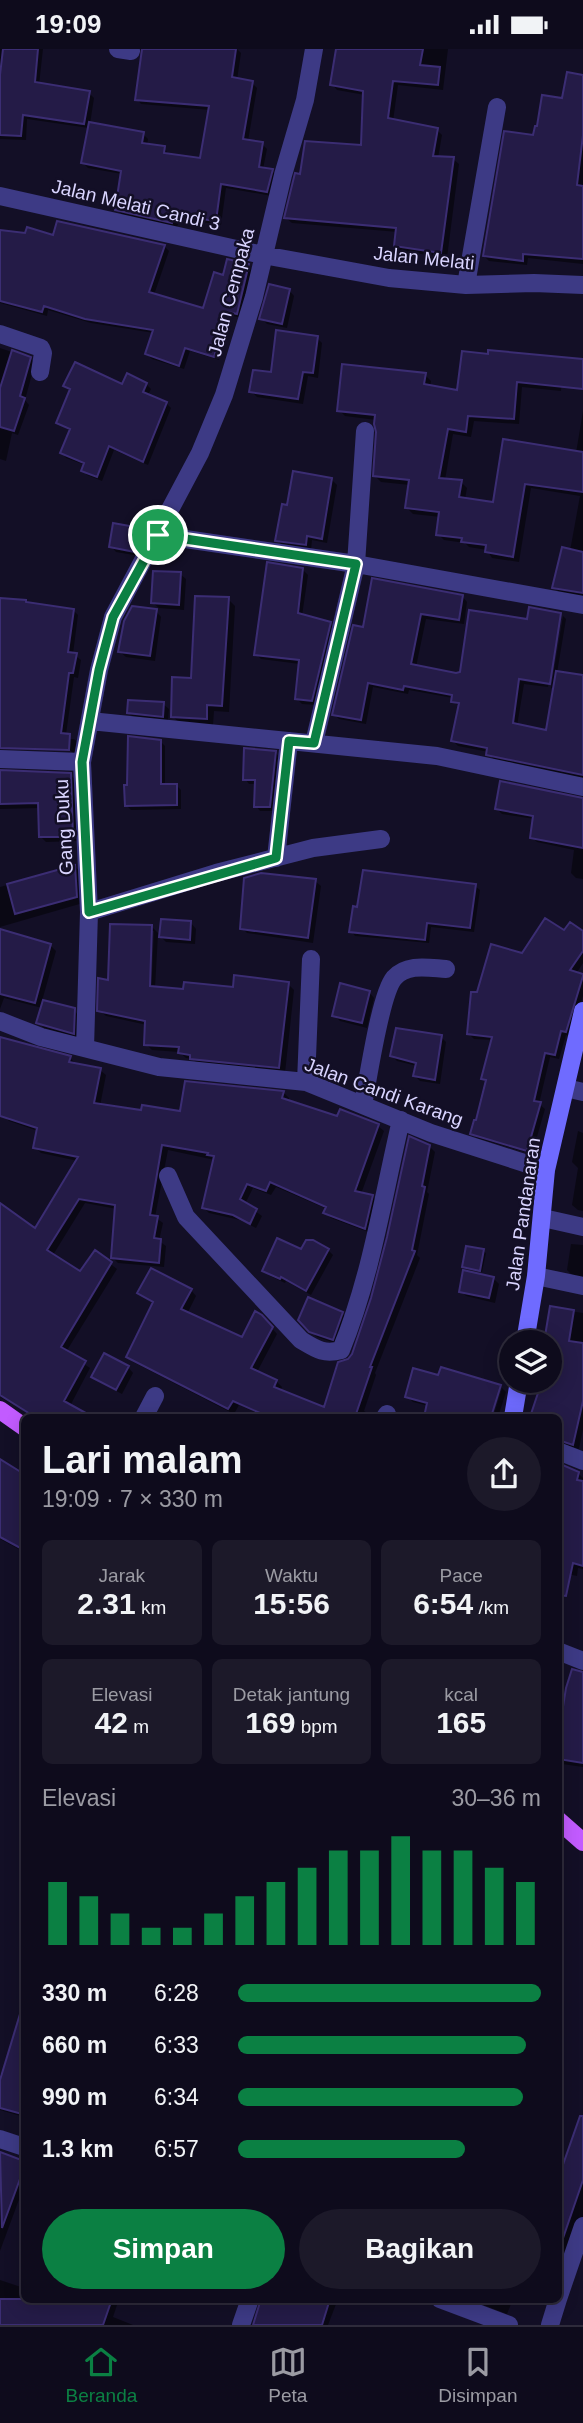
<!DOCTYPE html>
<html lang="id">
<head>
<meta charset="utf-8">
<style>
  body { margin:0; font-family:Helvetica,sans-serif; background:#1c1929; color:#f1f3f6; height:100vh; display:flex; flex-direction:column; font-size:26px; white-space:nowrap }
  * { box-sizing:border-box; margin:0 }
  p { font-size:23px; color:#9b9ba3 }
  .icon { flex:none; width:38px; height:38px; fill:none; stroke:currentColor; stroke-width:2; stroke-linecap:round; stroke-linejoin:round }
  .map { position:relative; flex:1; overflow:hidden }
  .details { position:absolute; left:21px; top:1365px; width:541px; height:889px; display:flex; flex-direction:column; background:#0e0b1c; border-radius:10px; box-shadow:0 4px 18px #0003,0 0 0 2px #2e2b3b }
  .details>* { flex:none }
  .buttons { position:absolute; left:499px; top:1281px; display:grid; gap:14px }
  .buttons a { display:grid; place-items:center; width:63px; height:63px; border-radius:50%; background:#0e0b1c; box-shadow:0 4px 18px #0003,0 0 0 2px #2e2b3b; font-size:35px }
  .pin { position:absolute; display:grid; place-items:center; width:60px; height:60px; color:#fff; margin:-30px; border:4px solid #fff; border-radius:50%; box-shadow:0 2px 7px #0007 }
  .round { display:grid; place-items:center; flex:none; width:74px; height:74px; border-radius:37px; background:#1c1929 }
  .overview { display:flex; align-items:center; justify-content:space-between; height:119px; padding:0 21px }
  h1 { font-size:38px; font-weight:700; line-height:52px }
  .stats { display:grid; grid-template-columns:repeat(3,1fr); gap:10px; height:119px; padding:7px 21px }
  .stats div { display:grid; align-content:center; border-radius:10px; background:#1c1929; text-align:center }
  .stats b { font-size:30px; font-weight:700 }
  .stats small { font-size:19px; font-weight:400 }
  .stats p { font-size:19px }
  .chart { height:196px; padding:14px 21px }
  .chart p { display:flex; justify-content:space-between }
  .chart svg { width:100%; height:126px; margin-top:7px; stroke:#0b8043; stroke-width:6 }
  .button { display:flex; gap:14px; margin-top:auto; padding:14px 21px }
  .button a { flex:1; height:80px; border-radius:42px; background:#0b8043; color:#fff; font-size:28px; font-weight:700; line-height:80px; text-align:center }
  .button a+a { background:#1c1929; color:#f1f3f6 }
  ul { padding:0 21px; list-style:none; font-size:23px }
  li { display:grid; grid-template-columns:112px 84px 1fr; align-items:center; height:52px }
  li i { height:18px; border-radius:9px; background:#0b8043 }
  .status { display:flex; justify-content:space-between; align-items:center; height:49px; padding:0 35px; background:#0e0b1c; direction:ltr }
  .status svg { height:19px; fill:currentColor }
  .menu { display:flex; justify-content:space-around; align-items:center; height:98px; border-top:2px solid #2e2b3b; background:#0e0b1c; font-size:19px; color:#9b9ba3 }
  .menu a { display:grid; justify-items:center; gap:4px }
  .menu .selected { color:#0b8043 }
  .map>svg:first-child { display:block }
  .shadow { fill:#0007; fill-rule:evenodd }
  .building { fill:#241b47; stroke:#3b2d73; stroke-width:2 }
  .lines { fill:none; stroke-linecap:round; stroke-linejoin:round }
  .minor { stroke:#3d3a85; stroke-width:18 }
  .secondary { stroke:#6f6bff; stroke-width:18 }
  .primary { stroke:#c25bff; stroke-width:18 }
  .route-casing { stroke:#fff; stroke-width:14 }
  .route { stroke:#0b8043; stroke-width:9 }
  .labels { text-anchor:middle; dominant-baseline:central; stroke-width:5; stroke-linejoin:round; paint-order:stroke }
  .street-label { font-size:19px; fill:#d9d4ff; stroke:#130f26 }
</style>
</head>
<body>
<div class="status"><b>19:09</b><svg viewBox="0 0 49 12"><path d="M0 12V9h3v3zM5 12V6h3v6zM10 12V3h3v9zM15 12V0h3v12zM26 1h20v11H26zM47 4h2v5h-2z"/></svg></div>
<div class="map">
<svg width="583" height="2276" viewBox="0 0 583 2276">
  <rect width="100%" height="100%" fill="#130f26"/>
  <path class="shadow" d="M0,0H43L39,36L89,44L94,49L90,75L143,85L148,90L147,96L164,99L169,106L201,111L210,61L141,55L137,50L144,0H237L241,4L237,31L252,34L257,39L248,92L262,95L267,100L263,120L272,122L277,127L272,147L226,139L221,176L180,170L177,178L122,166L117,160L122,125L88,119L83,114L89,79L27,70L26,91L0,90Z
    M338,0H448L443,41L398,36L393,72L437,81L442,86L438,109L453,110L459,115L447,209L401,202L396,197L398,183L292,174L286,169L301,127L362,98L365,46L337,41L332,35Z
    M583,28V215L528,209L527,216L489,212L484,207L535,88Z
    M0,182L164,197L169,202L154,246L205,261L225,228L248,216L253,221L242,269L233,267L219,311L190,302L184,320L152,310L147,305L154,284L91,274L48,261L47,267L0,254Z
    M289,241L294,247L287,279L267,275L261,269Z
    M317,289L322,294L318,329L308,327L303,355L257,348L251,342Z
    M0,299L30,309L35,314L25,351L29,356L18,386L12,384L6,412L0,410Z
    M563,316L561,342L522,338L519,375L474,372L471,388L453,385L445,431L461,433L467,439L465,450L494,455L505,392L576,404L583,362V549L560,544L554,538L570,502L580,447L531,439L519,513L492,509L487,501L469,498L465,494L444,491L438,485L441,468L413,465L407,459L410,436L381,433L375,427L378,383L376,371L345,367L339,361L425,326L431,332L430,338L459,343Z
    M146,335L151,340L148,346L166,354L171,359L148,416L114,401L102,432L87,426L83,421L85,416L66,409L62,404L71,382L58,374L71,342L65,337Z
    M331,430L337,436L327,494L312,491L311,501L282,496L277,491L289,458Z
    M140,481L145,486L140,507L116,503L111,497Z
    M302,520L308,526L302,567L330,575L335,580L317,656L302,655L297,650L300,615L261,610L256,605Z
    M180,525L186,530L184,561L159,559L153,554Z
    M462,547L467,553L464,575L426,570L416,618L462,625L529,572L561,565L548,638L524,635L517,677L547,683L555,639H551L563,567L566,570L557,624L583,627V731L493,710L489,703L458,697L453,692L460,658L453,652V649L409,641L408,645L373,638L366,675L339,670L334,665L365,580Z
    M228,550L235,557L229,663L214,662L213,676L180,674L173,668L192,630Z
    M0,551L26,553L28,555L73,561L78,566L73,605L81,611L78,629L74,628L64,700L0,693Z
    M156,562L161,568L155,612L126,608L120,603Z
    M163,655L169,660L168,672L134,669L129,664Z
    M70,690H74L80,695L75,706L69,700Z
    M160,692L165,697V737L176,736L181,741V760L131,761L127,757Z
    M276,704L280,709L274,762H260L256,757V735H249L245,730Z
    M0,724L70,726L76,731L78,792L46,793L41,788L40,759L0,760Z
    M583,751V830L576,829L571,824L574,801L537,793L532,788L535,770L502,765L497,760Z
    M75,818L82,824L83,854L0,878V838Z
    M315,832L321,837L313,894L247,884L242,879Z
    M475,837L480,841L474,883L431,878L429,894L355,887L351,882L358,860Z
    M191,874L196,880L195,895L166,893L158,885L155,939L185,941L234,940L288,935L294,941L285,1024L198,1015L193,1010L186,1009L179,1003L152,1001L146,995L147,976L106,967L99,961L110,933L152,878L161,887ZM150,882H154L151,946H147Z
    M0,882L50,896L56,902L42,952L74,961L79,967V989L44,979L38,973L42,959L4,949L0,960Z
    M565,884H583V914L576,925L583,926V947L571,987L566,986L559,1010L550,1008L539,1055L545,1060L532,1105L477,1089L472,1084L478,1073L487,1033L483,1029L493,991L474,990L469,985L478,945L523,906Z
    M369,943L374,949L367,979L340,972L334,966Z
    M441,988L446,993L440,1035L420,1032L415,1027L417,1017L397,1012L392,1007Z
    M0,989L70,1009L75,1014L100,1021L106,1026L100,1057L142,1063L181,1064L187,1034L284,1044L289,1049L288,1053L338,1069L378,1077L384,1082L361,1145L372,1147L378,1153L371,1184L331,1169L326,1164L327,1160L276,1138L271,1146L253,1139L245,1155L262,1167L256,1179L240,1171L209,1164L204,1159L215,1111L168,1101L155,1168L163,1174L159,1192L166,1197L164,1218L118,1214L112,1208L117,1160L85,1154L53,1206L80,1225L95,1203L117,1220L66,1303L90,1319L70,1357L89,1368H34L0,1348V1157L35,1182L78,1112L41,1104L35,1098L38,1082L9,1072L4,1067L0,1052Z
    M578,1082L583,1084V1162L578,1161L572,1156L578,1119L572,1113Z
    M429,1097L435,1103L427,1143L429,1145L417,1206L420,1209L375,1324L376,1326L364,1362L374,1368H266L239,1356L234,1365L133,1313L128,1307L154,1255L139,1244L191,1241L196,1247L187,1265L243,1290L261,1267L277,1285L257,1323L276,1332L282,1338L280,1342L325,1360L353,1306Z
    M571,1195L583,1196V1228L573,1227L567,1221Z
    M328,1201L333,1206L311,1246L286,1232L285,1234L270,1227L264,1222L302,1202Z
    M483,1202L486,1204L482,1223L464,1217Z
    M493,1229L499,1235L495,1254L466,1247L461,1242Z
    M551,1259L583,1264V1380L579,1400L563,1395L558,1399V1368H532L543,1332H550V1293H546Z
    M342,1264L347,1270L338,1295L317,1288L300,1271Z
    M128,1318L133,1324L122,1345L99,1333L94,1328Z
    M500,1338L489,1368H426L429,1357L413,1353L407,1347Z
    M502,1339L506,1343L498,1368H493Z
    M161,1364L171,1368H159Z
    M0,1412L24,1427V1503L0,1490Z
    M558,1415L578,1424L583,1429V1520L578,1519L577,1527L563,1524L558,1552Z
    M572,1626L583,1630V1718L562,1715L558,1711V1666Z
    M13,1994L24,1997V2068L0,2061V2025L3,2026Z
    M583,2100V2172L567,2206L558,2203V2130Z
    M0,2104L24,2114V2137L0,2202Z
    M0,2231L24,2239V2250H119L113,2268L133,2276H0Z
    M262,2250H338L328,2276H255Z
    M468,2250H513L507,2265Z"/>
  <path class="building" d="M3,0H38L35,33L90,42L84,75L23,66L21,87L0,86V26Z
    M142,0H236L232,28L253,32L243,90L263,93L259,118L273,120L267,143L221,135L216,172L175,166L172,174L115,161L121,122L81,114L89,73L144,83L142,94L165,97L164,104L200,109L209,57L135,51Z
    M336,0H423L420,16L440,18L438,36L393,32L388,69L438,79L433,107L454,108L441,204L394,197L396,179L284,169L295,124L300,125L305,92L361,96L363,42L330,36Z
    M567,23L583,26V86L577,136L583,137V210L523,205V212L483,207L504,82L533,86L535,77H537L542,46L562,49Z
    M57,172L165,196L149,243L203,259L214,223L223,226L227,210L249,215L237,265L228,263L214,308L185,299L179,317L145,305L153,281L85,270L44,257L42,263L0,252V181L25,184L27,178L53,186Z
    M269,235L290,240L282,275L259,270Z
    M276,281L318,287L313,324L303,323L298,350L249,343L253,321L271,323Z
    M12,301L31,308L20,347L25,349L14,382L0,378V339Z
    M488,301L583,310V340L517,333L514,370L468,367L466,383L448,380L439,429L462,431L459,448L493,453L503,390L583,403V443L525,435L513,508L485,503L486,496L461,493L462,489L436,486L439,463L405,459L409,431L373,427L376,383L374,375L375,366L337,362L342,315L426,324L424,335L457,341L462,302L488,305Z
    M75,313L122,335L127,324L147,334L143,343L167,353L143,413L109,397L97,428L81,422L84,414L60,404L70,380L56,374L70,340L63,337Z
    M293,422L332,429L322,490L307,487L306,496L275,492L282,455L287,456Z
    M113,474L141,479L135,503L109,498Z
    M562,498L583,503V544L552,539Z
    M267,513L303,519L298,564L331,573L312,652L295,650L299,611L254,606Z
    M153,522L181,523L179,556L151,554Z
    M372,529L463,546L459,571L421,565L411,615L456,624L460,623L469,561L527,570L529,558L561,564L550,635L519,630L513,674L546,681L556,622L583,626V726L486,706L487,699L451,692L459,654L451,653L452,646L404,637L403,641L368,634L361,671L332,666L353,576L363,578Z
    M195,547L229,548L222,657L207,656V670L171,668L172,628L191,629Z
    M0,549L26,551V553L74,560L68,603L77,604L73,624H69L61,684L70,685L69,701L0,699Z
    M132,557L157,560L150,607L118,603L124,572Z
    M128,651L164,653L163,668L127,664Z
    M128,687L161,691V735H177V756L125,757L124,736H127Z
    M244,699L276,702L270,758H254L255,731H243Z
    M0,721L71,724L73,788H39L38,754L0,755Z
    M500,732L583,749V799L530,789L533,767L495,760Z
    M75,816L77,848L15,865L7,835Z
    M363,821L476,835L470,879L427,874L425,891L349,883L353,857L357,858Z
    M261,824L316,830L308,889L240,880L244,829Z
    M545,869L564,881L570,873L583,882V902L570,921L583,925V927L566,983L561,982L555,1006L545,1004L534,1052L541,1053L527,1102L470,1085L474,1071H476L486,1031L481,1030L492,988L467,985L471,943H477L491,895L522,904Z
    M161,870L191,872L190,891L159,888Z
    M110,875L152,876L150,937L183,940L184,933L233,938L234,926L289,933L279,1019L190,1010V1006L178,1004L179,998L144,996L145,972L97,962L98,929L108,931Z
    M0,880L51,895L35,954L0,945Z
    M340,934L370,942L362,974L332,967Z
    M43,951L75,959L74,985L36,974Z
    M396,979L442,986L435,1031L413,1027L416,1014L390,1007Z
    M0,988L71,1007L69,1013L101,1019L94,1054L141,1061L142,1056L180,1062L185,1032L284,1042L282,1049L337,1067L340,1060L379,1075L355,1142L373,1146L365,1180L323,1164L326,1158L270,1133L266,1142L247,1135L240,1150L257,1160L250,1175L233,1166L202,1159L214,1107L207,1106L208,1104L162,1096L150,1166L158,1167L154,1189L161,1190L159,1214L111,1209L115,1156L79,1150L47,1201L80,1222L95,1201L112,1213L61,1298L86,1312L64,1352L93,1368H35L0,1346V1154L35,1179L78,1108L33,1099L37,1079L0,1067Z
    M409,1087L430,1096L422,1137L425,1138L412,1201L415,1202L370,1318H372L355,1368H269L233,1352L228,1360L126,1308L153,1253L137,1244L151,1219L192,1240L181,1260L242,1288L255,1262L262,1266L273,1278L251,1319L277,1331L274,1338L324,1358L338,1313L348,1310L352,1305L371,1249L387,1188Z
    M277,1189L301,1200L306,1191H313L329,1200L306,1242L281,1228L280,1230L262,1222Z
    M466,1197L484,1200L480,1222L462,1218Z
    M463,1221L494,1228L489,1249L459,1243Z
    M308,1248L343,1263L333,1291L309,1283L298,1271Z
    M550,1257L574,1261L569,1292L583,1294V1352L573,1396L558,1391V1368H530L542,1332H550V1293H544Z
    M104,1304L129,1317L116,1341L91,1328Z
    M441,1318L501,1336L491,1368H424L427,1354L405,1348L413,1319L438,1326Z
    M0,1410L24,1425V1501L0,1488Z
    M558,1414L579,1423L577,1431L583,1432V1517L573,1514L566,1547L558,1546Z
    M572,1620L583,1623V1714L558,1710V1689L566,1639Z
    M20,1965H24V2055L22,2065L0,2059V2031Z
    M580,2067H583V2131L561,2195L558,2194V2130Z
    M0,2103L24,2112V2119L2,2179Z
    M0,2250H112L103,2276H0Z
    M261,2250H330L322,2276H253Z"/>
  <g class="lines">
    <path class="minor" d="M118,0L131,2
      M0,147L263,206L389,229L466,236L534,234L583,236
      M466,236L497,58
      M0,285L41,299L43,304L40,323
      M158,486L356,515L583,556
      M90,672L437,707L583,738
      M314,694L356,515L365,382
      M0,710L82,713
      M276,809L289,692
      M89,863L216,824L313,799L381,790
      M0,972L41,988L159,1018L306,1033L431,1084L546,1121
      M85,999L89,863L82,713L99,621L113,568L200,404L224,346L254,248L283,126L305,51L314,0
      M306,1033L311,910
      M566,1039L583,1043
      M363,1056C368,1031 380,946 394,929C407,914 429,919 446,920
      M168,1127L186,1168L301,1291C316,1300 324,1306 341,1301C371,1228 383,1148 401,1071
      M543,1169L583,1178
      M536,1227L583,1237
      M144,1368L155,1347
      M385,1368L387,1365
      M558,1402L583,1412
      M558,1602L583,1612
      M0,2090L24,2098
      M440,2250L509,2276
      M558,2250L583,2177
      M241,2276L250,2250
      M550,2276L558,2250"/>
    <path class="secondary" d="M525,1293L536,1227L546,1121L583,962
      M513,1368L519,1332"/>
    <path class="primary" d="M0,1361L24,1378
      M558,1771L583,1793"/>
  </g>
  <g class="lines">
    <defs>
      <path id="route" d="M158,486L356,515L314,694L289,692L276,809L89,863L82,713L99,621L113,568Z"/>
    </defs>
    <use href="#route" class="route-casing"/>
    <use href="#route" class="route"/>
  </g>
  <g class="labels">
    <g class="street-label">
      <text transform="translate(136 156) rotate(13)">Jalan Melati Candi 3</text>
      <text transform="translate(424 209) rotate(6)">Jalan Melati</text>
      <text transform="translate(231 243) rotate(-75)">Jalan Cempaka</text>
      <text transform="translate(64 778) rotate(-93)">Gang Duku</text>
      <text transform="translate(384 1043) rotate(20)">Jalan Candi Karang</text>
      <text transform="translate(523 1165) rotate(-82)">Jalan Pandanaran</text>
    </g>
  </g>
</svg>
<div class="buttons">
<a><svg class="icon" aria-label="layers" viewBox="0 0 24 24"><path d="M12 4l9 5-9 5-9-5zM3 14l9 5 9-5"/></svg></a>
</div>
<div class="pin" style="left:158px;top:486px;background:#1e9e55"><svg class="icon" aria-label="arrive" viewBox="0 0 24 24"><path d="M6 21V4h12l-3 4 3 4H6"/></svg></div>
<section class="details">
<div class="overview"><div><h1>Lari malam</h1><p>19:09 · 7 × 330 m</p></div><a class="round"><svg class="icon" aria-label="share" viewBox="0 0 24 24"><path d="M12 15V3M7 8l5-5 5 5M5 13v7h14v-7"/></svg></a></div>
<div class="stats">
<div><p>Jarak</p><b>2.31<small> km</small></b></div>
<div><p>Waktu</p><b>15:56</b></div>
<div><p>Pace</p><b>6:54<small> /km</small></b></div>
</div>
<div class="stats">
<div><p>Elevasi</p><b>42<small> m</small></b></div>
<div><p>Detak jantung</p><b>169<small> bpm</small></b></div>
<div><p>kcal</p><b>165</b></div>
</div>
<div class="chart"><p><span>Elevasi</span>30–36 m</p>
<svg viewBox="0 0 160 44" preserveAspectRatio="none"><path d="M5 44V22M15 44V27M25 44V33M35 44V38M45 44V38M55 44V33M65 44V27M75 44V22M85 44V17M95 44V11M105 44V11M115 44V6M125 44V11M135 44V11M145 44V17M155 44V22"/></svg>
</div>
<ul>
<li><b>330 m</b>6:28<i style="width:100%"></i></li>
<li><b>660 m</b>6:33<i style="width:95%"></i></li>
<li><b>990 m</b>6:34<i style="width:94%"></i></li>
<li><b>1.3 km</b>6:57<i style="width:75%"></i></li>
</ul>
<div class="button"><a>Simpan</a><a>Bagikan</a></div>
</section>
</div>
<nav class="menu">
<a class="selected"><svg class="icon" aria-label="home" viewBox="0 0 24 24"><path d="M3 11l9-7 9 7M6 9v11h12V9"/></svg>Beranda</a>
<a><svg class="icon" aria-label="map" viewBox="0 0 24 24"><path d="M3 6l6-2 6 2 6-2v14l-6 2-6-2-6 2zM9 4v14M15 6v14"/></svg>Peta</a>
<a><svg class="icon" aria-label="saved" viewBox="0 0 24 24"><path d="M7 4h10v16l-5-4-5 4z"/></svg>Disimpan</a>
</nav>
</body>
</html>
